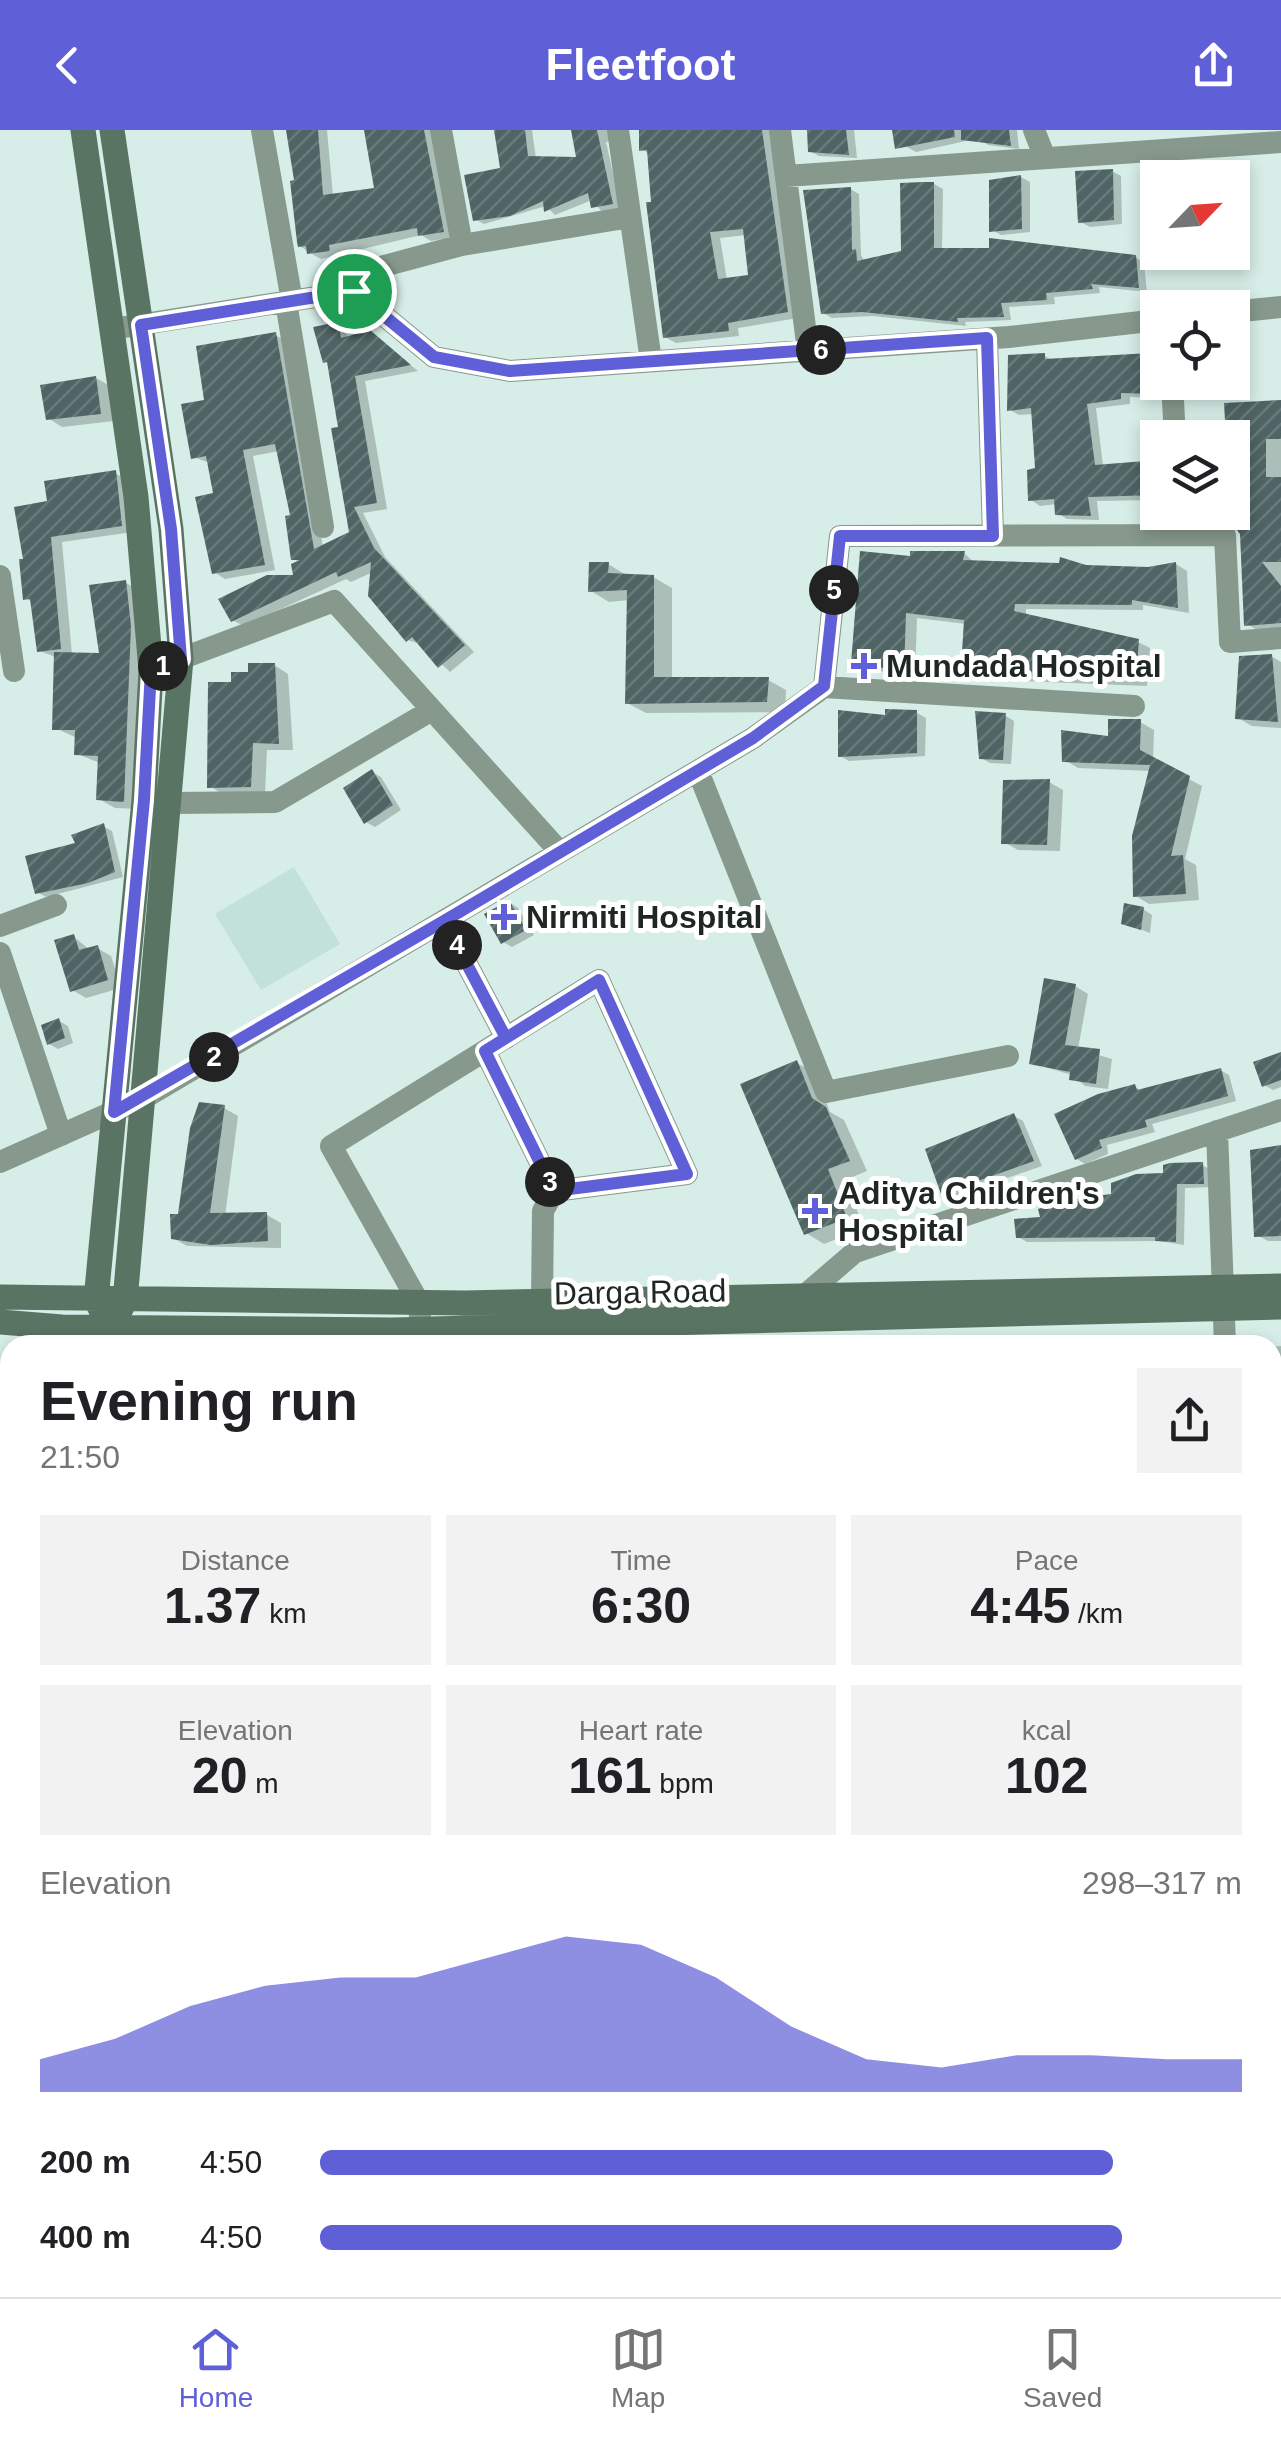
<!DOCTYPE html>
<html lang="en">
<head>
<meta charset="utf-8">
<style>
  body { margin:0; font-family:Arial,sans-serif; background:#f2f2f2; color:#202124; height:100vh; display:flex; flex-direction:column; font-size:38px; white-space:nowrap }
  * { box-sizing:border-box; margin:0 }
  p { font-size:32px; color:#757577 }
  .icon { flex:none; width:55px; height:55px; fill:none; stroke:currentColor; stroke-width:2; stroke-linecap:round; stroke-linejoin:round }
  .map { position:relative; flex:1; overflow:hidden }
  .panel { position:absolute; left:0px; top:1205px; width:1282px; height:962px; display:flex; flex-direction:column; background:#fff; border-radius:30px 30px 0 0; box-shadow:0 5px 15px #0003 }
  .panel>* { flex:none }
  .needle { width:65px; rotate:65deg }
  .fabs { position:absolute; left:1140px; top:30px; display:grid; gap:20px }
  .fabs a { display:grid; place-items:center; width:110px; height:110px; border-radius:0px; background:#fff; box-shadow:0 5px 15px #0003; font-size:50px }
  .pin { position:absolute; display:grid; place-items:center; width:85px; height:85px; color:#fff; margin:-42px; border:5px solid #fff; border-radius:50%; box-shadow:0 2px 10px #0007 }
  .km { position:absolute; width:50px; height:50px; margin:-25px; border-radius:50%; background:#222; color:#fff; font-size:28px; line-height:50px; text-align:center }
  .round { display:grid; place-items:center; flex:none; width:105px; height:105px; border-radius:0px; background:#f2f2f2 }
  .summary { display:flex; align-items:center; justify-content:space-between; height:170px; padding:0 40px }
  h1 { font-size:55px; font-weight:600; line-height:75px }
  .figures { display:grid; grid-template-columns:repeat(3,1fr); gap:15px; height:170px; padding:10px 40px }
  .figures div { display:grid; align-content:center; border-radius:0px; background:#f2f2f2; text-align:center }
  .figures b { font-size:50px; font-weight:600 }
  .figures small { font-size:28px; font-weight:400 }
  .figures p { font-size:28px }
  .chart { height:280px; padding:20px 40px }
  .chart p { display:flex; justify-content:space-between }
  .chart svg { width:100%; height:180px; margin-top:10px; fill:#5f60d8; opacity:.7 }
  ul { padding:0 40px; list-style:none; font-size:32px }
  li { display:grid; grid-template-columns:160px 120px 1fr; align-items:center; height:75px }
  li i { height:25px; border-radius:12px; background:#5f60d8 }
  header { display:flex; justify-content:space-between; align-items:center; height:130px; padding:0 40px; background:#5f60d8; color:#fff; font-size:45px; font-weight:600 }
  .tabs { display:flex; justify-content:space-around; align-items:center; height:140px; border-top:2px solid #e0e0e0; background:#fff; font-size:28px; color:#757577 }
  .tabs a { display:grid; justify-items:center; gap:5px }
  .tabs .active { color:#5f60d8 }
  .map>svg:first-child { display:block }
  .built { fill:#c2e1d8 }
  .shadow { fill:#0003; fill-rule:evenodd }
  .building { fill:url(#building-hatch); fill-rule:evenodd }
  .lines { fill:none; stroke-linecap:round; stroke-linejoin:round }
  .street { stroke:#87998d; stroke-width:22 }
  .secondary { stroke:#597463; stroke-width:25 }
  .route-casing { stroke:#fff; stroke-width:20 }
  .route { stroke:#5f60d8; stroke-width:12 }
  .poi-dot { fill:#5f60d8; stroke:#fff; stroke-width:4 }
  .labels { text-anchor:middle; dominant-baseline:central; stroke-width:10; stroke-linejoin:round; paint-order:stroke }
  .poi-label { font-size:32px; font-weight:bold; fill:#1e2724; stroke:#fff; text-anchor:start }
  .street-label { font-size:32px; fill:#1e2724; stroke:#fff }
</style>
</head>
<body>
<header><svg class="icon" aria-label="back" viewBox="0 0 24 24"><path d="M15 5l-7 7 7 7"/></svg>Fleetfoot<svg class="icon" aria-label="share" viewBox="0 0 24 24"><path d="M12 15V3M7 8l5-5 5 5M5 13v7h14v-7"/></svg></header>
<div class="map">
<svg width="1281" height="2167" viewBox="0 0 1281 2167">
  <defs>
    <pattern id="building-hatch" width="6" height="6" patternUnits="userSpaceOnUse" patternTransform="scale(2.5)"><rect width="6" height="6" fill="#4f6465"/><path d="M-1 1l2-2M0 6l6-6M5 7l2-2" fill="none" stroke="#6a7a7b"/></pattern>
  </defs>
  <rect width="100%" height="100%" fill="#d6eee7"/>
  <path class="built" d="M294,737L340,814L261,860L215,784Z"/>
  <path class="shadow" d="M288,0H327L333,66L377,60L367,0H434L454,107L431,111L421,105L321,129L310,123L300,116L297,52Z
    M496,0H532L536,29H579L574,0H611L612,11L606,12L621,79L602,82L592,70L555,85L546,76L484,94L475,89L502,40Z
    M641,0H770L798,188L738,198L739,206L676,213L665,207L649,24L642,19ZM746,105L751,147L727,150L720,108Z
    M810,0H854L857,28L819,26L810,21Z
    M907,0H1017L1019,19L988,15L979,8L916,22L907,17Z
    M1112,41L1121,46L1122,94L1090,97L1081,92Z
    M1021,47L1030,52V102L1001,105L992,100Z
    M934,54L943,59L942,120L1135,127L1144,133L1147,162L1099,157L1100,163L1054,167L1055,174L1009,177L1011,190L965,192L966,196L873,186L832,188L823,183L850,59L859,64L861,125L865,132L904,123Z
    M337,195L350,208L369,203L418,241L365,251L387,379L363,383L385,427L474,522L450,542L421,514L407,510L373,442L351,452L346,449L244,496L232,490L296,447L300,432L293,429V387L279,321L253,326L275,440L225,449L214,442L216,365L210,333L193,327L207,272L275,205L287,211L323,417L352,403L341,299L330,234L325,231Z
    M1149,225L1158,230L1163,268L1130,267V274L1096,278L1103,336L1158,333V370L1097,371L1099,390L1067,389L1057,383V374L1040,376L1031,370L1037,341L1033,284L1019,285L1010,280L1045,226L1055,232Z
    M96,248L110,256L114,291L62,297L48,288Z
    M1281,273V505H1266L1247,494L1242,403L1232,390Z
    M115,343L127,350L133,402L62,412L72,525L102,526L126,453L142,462L140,679L115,678L99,669L100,633L77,624V608L55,598L56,527L39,521L33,472L25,468L26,431L50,373Z
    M964,423L975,433L1148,440L1176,434L1187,441L1189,483L1143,475V480L1026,479V486L1138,512L1150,518L1147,556L1021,551L1010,544H975L963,537L966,494L917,488L915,546L865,539L853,532L913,429Z
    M608,434L626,445L653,447L672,458V549L768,550L786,560L785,582L646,583L627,573L629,470L609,472L591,461Z
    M1271,526L1281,532V598L1252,596L1238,588Z
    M274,535L288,544L293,620H267L265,664H223L209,656L233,554Z
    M917,583L926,588L925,626L849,631L840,626L887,588Z
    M1006,586L1014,591L1011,634L990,633L981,628Z
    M1140,592L1154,600L1153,630L1202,656L1185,729L1196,735L1199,770L1149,774L1136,766L1151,641L1078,638L1065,630Z
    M372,642L381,647L401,680L375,697L366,692Z
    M1049,652L1063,660L1060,721L1018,720L1004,712Z
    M103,696L112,701L123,747L46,767L37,762L79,714Z
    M509,772L518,778L534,805L512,817L503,812Z
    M1143,779L1152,785L1150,803L1124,793Z
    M74,807L90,820L97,818L111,826L121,858L86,868L72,860Z
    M1075,856L1088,864L1078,919L1112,929L1108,959L1085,956L1072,945L1031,933Z
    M59,891L68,896L73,913L58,919L49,914Z
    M1281,926V957L1273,960L1264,955Z
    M797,933L815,943L830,982L844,990L867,1041L845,1050L864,1098L824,1114L806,1103Z
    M1220,940L1229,945L1236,971L1152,994L1155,1002L1107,1015L1108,1024L1085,1034L1077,1029L1135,957L1142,961Z
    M224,978L238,986L225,1086L267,1085L281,1093V1118L187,1116L173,1108Z
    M1014,986L1023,991L1042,1036L952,1067L943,1062Z
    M1281,1018V1111H1268L1257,1105Z
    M1202,1035L1211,1040L1212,1057L1185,1058L1184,1115L1159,1111L1027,1112L1018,1107L1043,1090Z
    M1281,1216V1382L1272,1377V1217Z
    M0,1478L6,1489L10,1487V1527L0,1533Z
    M1281,1529V1596L1272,1576V1532Z
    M10,1561V1579L4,1565Z
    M10,1673V1708L0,1712V1677Z
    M1281,2036V2117L1272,2109V2040Z
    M1272,2132L1281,2146V2167H1242L1238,2158H1272Z
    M122,2158H152L157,2167H121Z
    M802,2158H885L889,2167H806Z
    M1032,2158H1060L1064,2167H1017Z
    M1084,2158H1152L1136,2167H1089Z"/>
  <path class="building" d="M286,0H318L323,65L374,58L364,0H424L444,102L418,106L417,98L329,115L330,121L307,124L306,116L298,117L297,112L290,51L294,50Z
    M494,0H525L528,26L576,27L571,0H597L613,74L591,78L588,63L544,82L543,71L510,86L473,91L464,45L500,38Z
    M639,0H762L788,182L728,193L729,201L663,208L646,72H651L647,20L639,21ZM743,99L748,145L718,149L710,102Z
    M807,0H846L849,25L808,22Z
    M892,0H954L955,7L895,19Z
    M961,0H1009L1011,16L961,10Z
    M1113,39L1114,90L1078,93L1075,41Z
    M1021,45L1022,99L989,102V50Z
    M923,52H934V118H989V108L1136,125L1139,158L1091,154L1093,159L1046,163L1047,170L1001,173L1004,187L957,188L958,192L862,182L821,184L803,60L851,57L852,120L856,119L857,131L901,121L900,53Z
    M338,192L341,208L370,200L411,235L355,246L377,373L354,377L374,418L465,515L438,538L412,507L406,512L368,466L371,432L338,447L336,442L231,492L218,469L267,445H293L291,434L300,430H291L285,386L290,385L275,314L243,320L265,435L212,444L195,367L213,363L206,326L191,329L181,274L204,270L196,216L276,202L314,419L349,402L331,298L338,297L327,232L323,233L313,197Z
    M1045,223V229L1150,223L1154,264L1121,263V269L1087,274L1095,335L1158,330V365L1088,367L1091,386L1055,385L1054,369L1028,371L1027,340L1035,338L1031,278L1007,281L1008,225Z
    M96,246L101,284L46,290L40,255Z
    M1281,270V309H1266V347H1281V432H1262L1281,456V493L1244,496L1240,404L1230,391L1232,308H1226L1224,273Z
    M116,340L122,396L51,407L61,519L37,522L30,469L23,470L19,429H23L14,377L47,371L44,351Z
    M860,421L910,426V421H965L963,430L1059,433L1060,427L1086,435L1148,437L1176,432L1178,478L1132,470V475L1015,474L1014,481L1139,509L1136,550L1045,548L1007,545V539L961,538L964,490L906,483L904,541L851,533Z
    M589,432H609L608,443L654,445V547H769L767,572L625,574L627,460L588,462Z
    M126,450L131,496L124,672L96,670L98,626L74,625L75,600H52L54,522L99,523L89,455Z
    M1272,524L1278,592L1235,589L1239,526Z
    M248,533H275L279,614L253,613L251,657L207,658L208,552H231V542H248Z
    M885,579L917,580V623L838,627V580L885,585Z
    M975,581L1006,583L1003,630L979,629Z
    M1108,589H1141L1140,620L1190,646L1171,726L1183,725L1186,764L1133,767L1132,706L1150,635L1062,632L1061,600L1108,606Z
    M372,639L393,675L364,694L343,658Z
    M1050,649L1047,715L1001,714L1003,650Z
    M104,693L115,742L88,753L35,764L25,726L75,713L71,705Z
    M509,770L526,800L501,814L484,784Z
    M1124,773L1144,777L1141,800L1121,794Z
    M74,804L79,820L98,815L108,850L70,862L54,810Z
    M1044,848L1076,854L1065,915L1100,919L1096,954L1069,950L1070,942L1029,934Z
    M59,888L65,908L47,915L41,895Z
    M1281,922V950L1262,957L1253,932Z
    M797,930L812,968L826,977L850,1031L828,1039L847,1088L804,1105L740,954Z
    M1221,938L1228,966L1145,990L1147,997L1099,1010L1102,1018L1075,1030L1054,984L1098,964L1135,954L1137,960Z
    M199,972L225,975L210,1083L267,1082L268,1111L211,1115L171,1109L170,1084H178L190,998Z
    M1014,983L1034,1031L941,1064L925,1019Z
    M1281,1015V1106L1254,1107L1250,1020Z
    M1203,1032L1204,1054H1177L1176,1112L1155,1111V1107L1016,1108L1014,1089L1040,1087L1038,1079L1066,1070L1111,1064V1053L1136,1044L1163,1043V1035L1170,1033Z"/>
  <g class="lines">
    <path class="street" d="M262,0L292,171
      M441,0L462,115
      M618,0L651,231
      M780,0L808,221
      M1034,0L1045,28
      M786,46L1281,12
      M354,161L384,136L462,115L630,87
      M286,172L323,397
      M1232,182L1281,177
      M112,199L354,161L434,227L510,241L1009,207L1158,190
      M987,209L993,405
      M1172,252L1175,308
      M0,446L14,541
      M151,540L334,471L560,722
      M824,557L840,406L1225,405L1230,512L1281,508
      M698,641L826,962L1008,926
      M170,673L275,672L432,580
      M444,791L506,908
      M0,796L56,775
      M0,823L61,1005
      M1217,1001L1225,1215
      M0,1032L144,968L753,608L824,557L1134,576
      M542,1171L543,1081L554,1061
      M801,1174L805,1165L855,1122L1281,980
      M421,1200L419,1173L331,1016L599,850L687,1044L554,1061L485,921
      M0,1317H10
      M0,1426L10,1421
      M1272,1511L1281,1507
      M0,1549L10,1545
      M1272,1672L1281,1668
      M0,1713L10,1709
      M1272,1749L1281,1768
      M1272,1796L1281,1794
      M1272,1956L1281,1955
      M0,2133L10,2135
      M386,2158L390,2167
      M470,2158L475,2167
      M624,2158L629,2167
      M1065,2158L1071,2167
      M1204,2158L1209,2167
      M338,2167L356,2158
      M740,2167L760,2158
      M904,2167L926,2158"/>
    <path class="secondary" d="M83,0L136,367L151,540L144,670L96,1170L103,1184
      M112,0L171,399L181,529L125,1171L117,1186
      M0,1167L464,1173L1281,1156
      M0,1192L62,1197L393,1200L1281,1177
      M45,2167V2158
      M723,2167L724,2158"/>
  </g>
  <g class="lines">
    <defs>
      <path id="route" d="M354,161L141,195L171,399L181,529L151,540L144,670L114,982L444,791L506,908L485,921L554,1061L687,1044L599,850L506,908L444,791L753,608L824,556L840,406H993L987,208L510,241L434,227L354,161"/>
    </defs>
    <use href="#route" class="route-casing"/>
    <use href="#route" class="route"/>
  </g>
  <g class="poi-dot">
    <path d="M859 521h10v10h10v10h-10v10h-10v-10h-10v-10h10z"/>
    <path d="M499 772h10v10h10v10h-10v10h-10v-10h-10v-10h10z"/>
    <path d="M810 1066h10v10h10v10h-10v10h-10v-10h-10v-10h10z"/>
  </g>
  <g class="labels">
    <g class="poi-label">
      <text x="886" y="536">Mundada Hospital</text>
      <text x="526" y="787">Nirmiti Hospital</text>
      <text x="838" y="1063">Aditya Children's<tspan x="838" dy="37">Hospital</tspan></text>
    </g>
    <g class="street-label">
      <text transform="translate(640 1162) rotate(-1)">Darga Road</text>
    </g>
  </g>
</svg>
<div class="fabs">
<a><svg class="needle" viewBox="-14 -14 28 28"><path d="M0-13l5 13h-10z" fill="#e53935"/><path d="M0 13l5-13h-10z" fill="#757577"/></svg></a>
<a><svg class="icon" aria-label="locate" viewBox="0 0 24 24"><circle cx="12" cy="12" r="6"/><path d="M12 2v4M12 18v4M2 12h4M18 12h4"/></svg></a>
<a><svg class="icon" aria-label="layers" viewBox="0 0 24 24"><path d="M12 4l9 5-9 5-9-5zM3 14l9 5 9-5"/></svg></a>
</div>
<div class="pin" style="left:354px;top:161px;background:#1e9e55"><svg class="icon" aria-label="arrive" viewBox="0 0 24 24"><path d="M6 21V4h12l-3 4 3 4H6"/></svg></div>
<b class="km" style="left:163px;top:536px">1</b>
<b class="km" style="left:214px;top:927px">2</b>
<b class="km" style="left:550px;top:1052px">3</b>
<b class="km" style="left:457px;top:815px">4</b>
<b class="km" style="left:834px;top:460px">5</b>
<b class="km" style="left:821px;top:220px">6</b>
<section class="panel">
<div class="summary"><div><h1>Evening run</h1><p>21:50</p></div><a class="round"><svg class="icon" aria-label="share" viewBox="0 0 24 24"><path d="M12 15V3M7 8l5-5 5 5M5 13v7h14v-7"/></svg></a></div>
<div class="figures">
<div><p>Distance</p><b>1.37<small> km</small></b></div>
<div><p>Time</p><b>6:30</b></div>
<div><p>Pace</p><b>4:45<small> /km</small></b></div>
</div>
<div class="figures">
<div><p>Elevation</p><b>20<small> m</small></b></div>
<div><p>Heart rate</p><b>161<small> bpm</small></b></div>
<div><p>kcal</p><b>102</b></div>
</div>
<div class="chart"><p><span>Elevation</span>298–317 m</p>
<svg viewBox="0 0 160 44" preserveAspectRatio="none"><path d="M0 44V36L10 31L20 23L30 18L40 16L50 16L60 11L70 6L80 8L90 16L100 28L110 36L120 38L130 35L140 35L150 36L160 36V44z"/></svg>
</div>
<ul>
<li><b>200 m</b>4:50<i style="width:86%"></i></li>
<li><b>400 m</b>4:50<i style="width:87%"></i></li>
</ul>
</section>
</div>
<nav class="tabs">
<a class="active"><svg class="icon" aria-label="home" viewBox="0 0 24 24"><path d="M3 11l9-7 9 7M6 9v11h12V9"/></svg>Home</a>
<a><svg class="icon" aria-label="map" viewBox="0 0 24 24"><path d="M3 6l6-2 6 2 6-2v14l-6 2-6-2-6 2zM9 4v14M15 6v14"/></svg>Map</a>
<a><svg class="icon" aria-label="saved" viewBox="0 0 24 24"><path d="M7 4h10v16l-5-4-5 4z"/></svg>Saved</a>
</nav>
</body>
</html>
